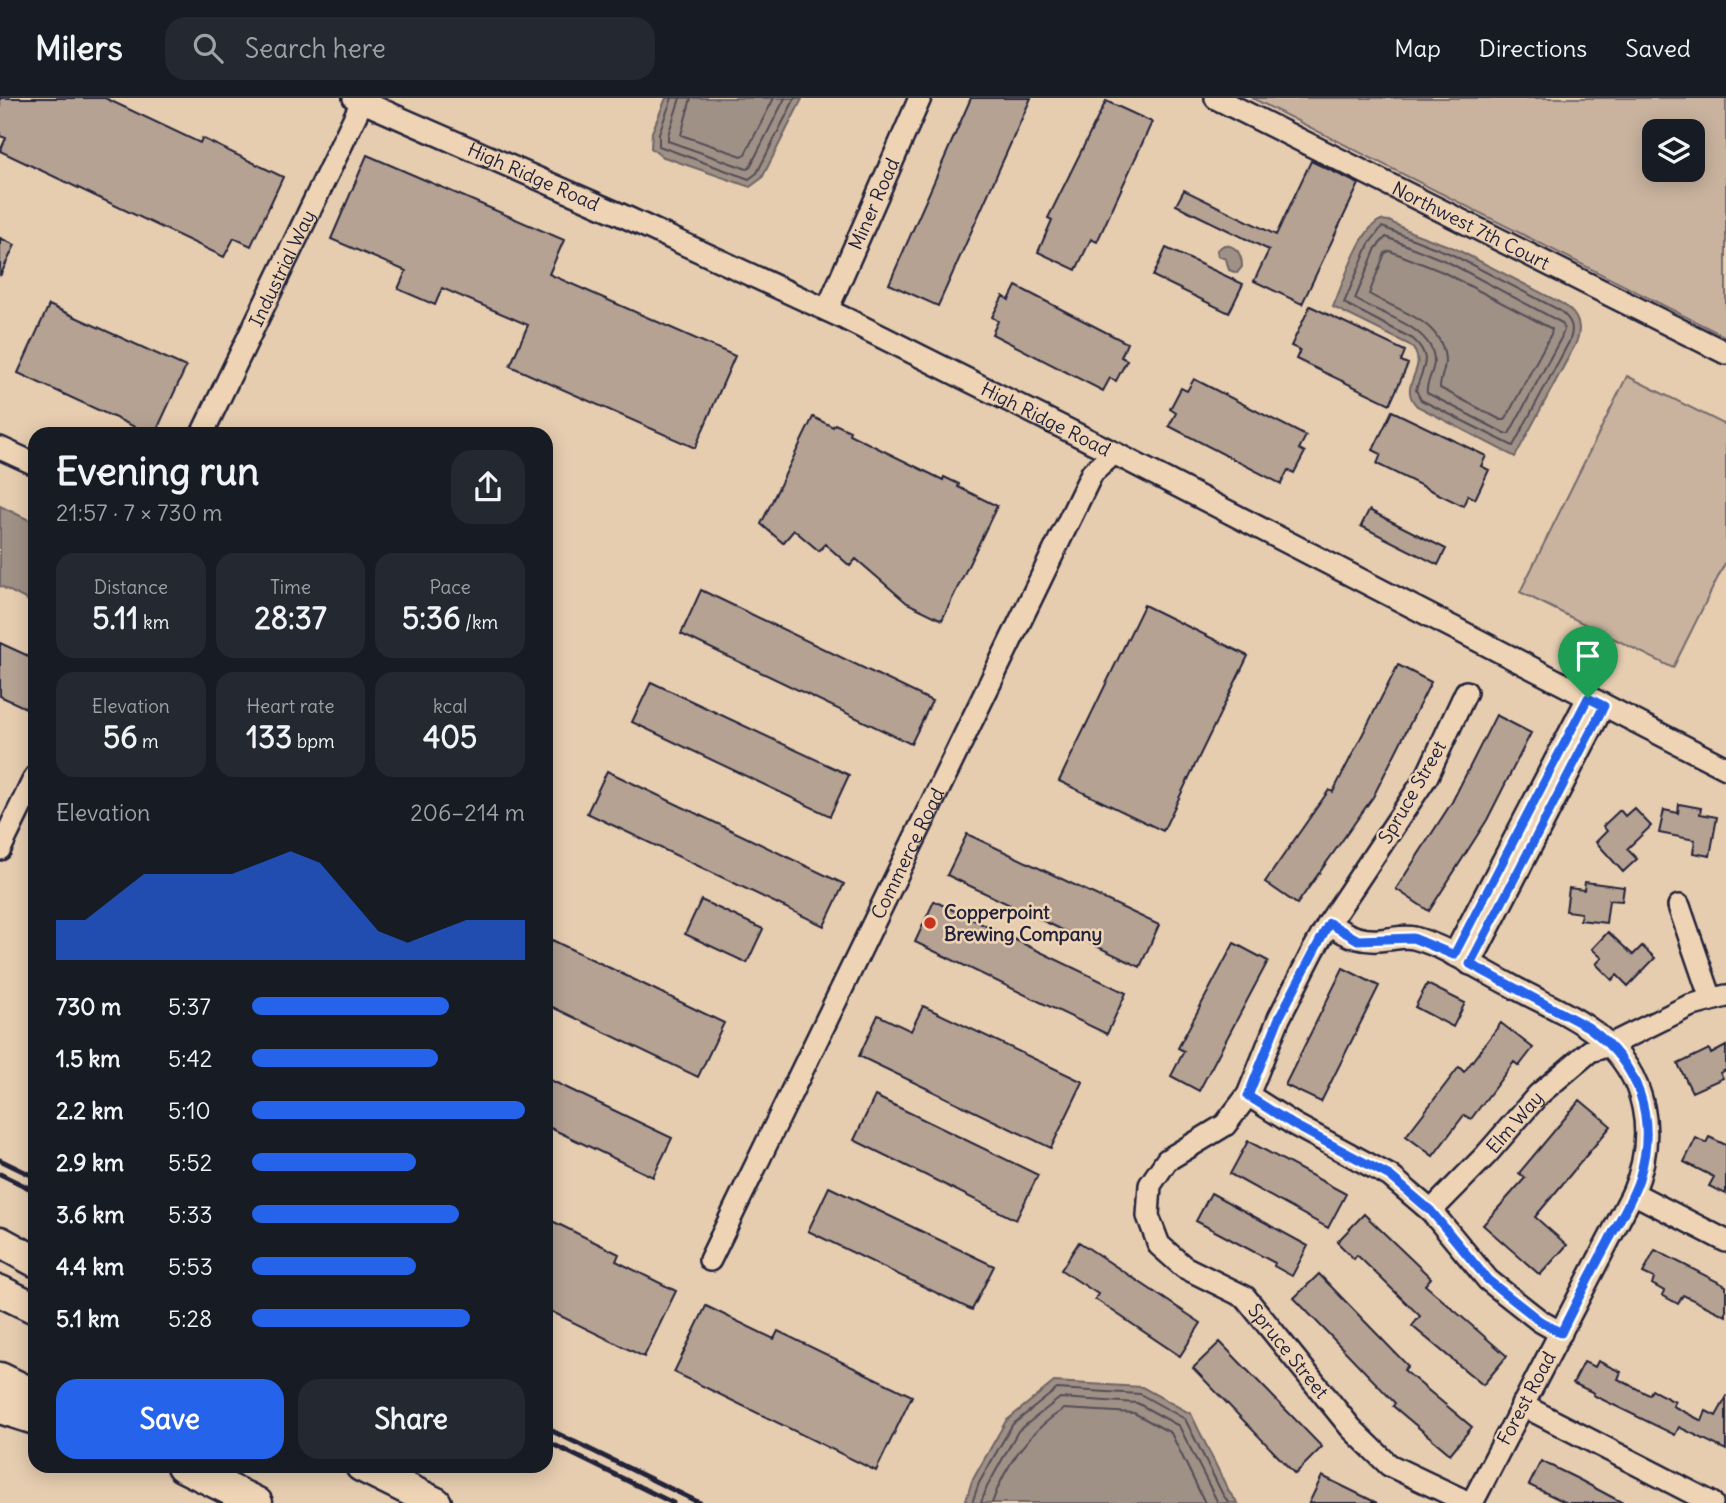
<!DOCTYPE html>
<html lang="en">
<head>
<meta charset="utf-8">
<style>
  body { margin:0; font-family:Delius,sans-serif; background:#242831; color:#f1f3f6; height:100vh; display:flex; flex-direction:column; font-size:26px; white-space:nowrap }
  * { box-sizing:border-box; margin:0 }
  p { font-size:23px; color:#9ea1a6 }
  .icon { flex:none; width:38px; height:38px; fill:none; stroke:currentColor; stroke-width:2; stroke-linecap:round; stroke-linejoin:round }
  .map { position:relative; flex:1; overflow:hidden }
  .panel { position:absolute; left:28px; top:329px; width:525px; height:1046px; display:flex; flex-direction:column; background:#171b24; border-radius:21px; box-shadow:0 4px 18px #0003 }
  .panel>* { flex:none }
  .tools { position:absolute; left:1642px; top:21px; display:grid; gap:14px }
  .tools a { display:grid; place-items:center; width:63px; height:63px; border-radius:14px; background:#171b24; box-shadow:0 4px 18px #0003; font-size:35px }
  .pin { position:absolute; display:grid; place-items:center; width:60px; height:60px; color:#fff; margin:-72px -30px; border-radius:50% 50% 50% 0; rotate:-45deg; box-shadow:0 0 7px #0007 }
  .pin .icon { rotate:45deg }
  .round { display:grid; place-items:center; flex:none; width:74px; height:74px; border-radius:21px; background:#242831 }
  .head { display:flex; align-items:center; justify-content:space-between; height:119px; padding:0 28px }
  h1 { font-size:38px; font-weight:700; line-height:52px }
  .metrics { display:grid; grid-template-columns:repeat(3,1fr); gap:10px; height:119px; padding:7px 28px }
  .metrics div { display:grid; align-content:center; border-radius:18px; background:#242831; text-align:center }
  .metrics b { font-size:30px; font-weight:700 }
  .metrics small { font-size:19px; font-weight:400 }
  .metrics p { font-size:19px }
  .chart { height:196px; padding:14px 28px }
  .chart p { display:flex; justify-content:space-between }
  .chart svg { width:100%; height:126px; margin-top:7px; fill:#2563eb; opacity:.7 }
  .cta { display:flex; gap:14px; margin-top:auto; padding:14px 28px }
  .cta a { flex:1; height:80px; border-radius:21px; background:#2563eb; color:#fff; font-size:28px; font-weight:700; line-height:80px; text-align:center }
  .cta a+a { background:#242831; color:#f1f3f6 }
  ul { padding:0 28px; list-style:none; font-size:23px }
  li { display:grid; grid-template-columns:112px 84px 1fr; align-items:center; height:52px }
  li i { height:18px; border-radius:9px; background:#2563eb }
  header { display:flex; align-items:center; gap:42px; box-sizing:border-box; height:98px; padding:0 35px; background:#171b24; border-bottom:2px solid #363941 }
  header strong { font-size:33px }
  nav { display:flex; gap:38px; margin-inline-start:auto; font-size:24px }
  .search { width:490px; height:63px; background:#242831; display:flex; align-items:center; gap:18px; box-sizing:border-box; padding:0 24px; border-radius:21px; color:#9ea1a6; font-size:26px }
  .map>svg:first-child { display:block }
  .green { fill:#c9b39f; stroke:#766a6d; stroke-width:2; fill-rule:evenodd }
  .water { fill:#a09186; stroke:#6e6568; stroke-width:2 }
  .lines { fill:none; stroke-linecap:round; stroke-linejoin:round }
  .shore { stroke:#544e59; stroke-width:2 }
  .building { fill:#b5a293; stroke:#22223b; stroke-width:2 }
  .minor-casing { stroke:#22223b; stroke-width:26 }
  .highway-casing { stroke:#22223b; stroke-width:35 }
  .minor { stroke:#eed4b5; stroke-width:21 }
  .highway { stroke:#eed4b5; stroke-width:30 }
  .rail { stroke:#22223b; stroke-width:5 }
  .route-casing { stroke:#fff; stroke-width:14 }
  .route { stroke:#2563eb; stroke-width:9 }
  .poi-dot { fill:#c8321e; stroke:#eed4b5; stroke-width:2.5 }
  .labels { text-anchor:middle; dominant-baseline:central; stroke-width:5; stroke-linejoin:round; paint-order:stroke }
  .street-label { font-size:19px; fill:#22223b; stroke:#eed4b5 }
  .poi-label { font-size:19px; font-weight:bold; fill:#22223b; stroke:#eed4b5; text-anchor:start }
</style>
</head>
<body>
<header>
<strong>Milers</strong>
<div class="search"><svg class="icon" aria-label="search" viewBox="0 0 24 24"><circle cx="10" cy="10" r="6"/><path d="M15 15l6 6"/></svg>Search here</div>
<nav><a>Map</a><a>Directions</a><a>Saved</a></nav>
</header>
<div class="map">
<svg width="1726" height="1405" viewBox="0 0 1726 1405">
  <rect width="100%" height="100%" fill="#e6cdb0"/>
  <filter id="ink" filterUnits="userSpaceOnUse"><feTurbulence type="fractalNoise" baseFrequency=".0143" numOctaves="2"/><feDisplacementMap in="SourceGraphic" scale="14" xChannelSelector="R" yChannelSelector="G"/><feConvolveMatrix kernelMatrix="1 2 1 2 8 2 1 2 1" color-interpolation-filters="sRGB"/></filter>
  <g filter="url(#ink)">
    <path class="green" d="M1252,0H1726V239ZM1654,33H1692V72H1654Z
      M1627,278L1726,327V463L1673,570L1520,494Z"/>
    <path class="water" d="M666,0H802V1L762,80L750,89L661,58L651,50L652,34Z
      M1381,122L1389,123L1411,134L1454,150L1563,206C1579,218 1583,229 1575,247L1515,359L1417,308C1395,286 1433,270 1410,247L1333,209C1342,188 1360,130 1381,122Z
      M1224,147C1237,148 1242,156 1242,169L1237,175L1229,172L1226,161L1218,158L1217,152Z
      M0,408L35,425V506L0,488Z
      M1054,1284L1142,1289L1191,1316L1229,1394L1238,1405H965L972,1383L1006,1323Z"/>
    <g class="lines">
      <path class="shore" d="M672,0L659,35V48L749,81L757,75L795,0
        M680,0L668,37V43L747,71L750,69L785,0
        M691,0L681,37L742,58L745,56L774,0
        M1382,129L1451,156L1559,212C1572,222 1575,230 1569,244L1513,348L1421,302L1416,292C1422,270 1434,260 1413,241L1344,205L1369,146Z
        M1386,139L1448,164L1562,225L1564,232L1561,240L1509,336H1506L1427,295C1425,285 1434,275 1434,263C1434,229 1379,216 1355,201L1376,150Z
        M1390,153L1443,174L1552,231L1551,236L1505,322H1501L1440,290C1440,281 1445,272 1445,263C1444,222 1397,213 1369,196L1385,155Z
        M972,1405L979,1385L1012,1327L1057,1291L1140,1296L1185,1321L1223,1397L1229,1405
        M981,1405L987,1389L1018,1333L1060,1300L1137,1305L1179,1328L1218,1405
        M992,1405C1005,1367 1030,1332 1064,1311L1134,1315L1171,1335L1205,1405"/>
    </g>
    <path class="building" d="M0,0H105L200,45L202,40L283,79L251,148L234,140L224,159L0,53L6,40L0,38Z
      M971,0H1031L938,208L889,186Z
      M1106,3L1152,24L1097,144L1091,141L1076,172L1038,154L1052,122L1048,120Z
      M367,57L564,142L549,176L735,258L695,350L510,268L528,227L442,190L435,207L398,191L406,173L331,141Z
      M1311,63L1359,86L1302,206L1254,183L1269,152L1176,107L1184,92L1276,137Z
      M0,140L15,147L0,178Z
      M1166,150L1243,186L1229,215L1153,178Z
      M1016,188L1127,245L1121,259L1127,262L1116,283L1110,280L1103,293L992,236L998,223L992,219L1003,198L1009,202Z
      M49,207L186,269L155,336H150L18,275Z
      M1310,208L1405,253L1401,263L1408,266L1390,306L1296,261L1300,252L1291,248Z
      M1194,281L1306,338L1299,351L1305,354L1294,375L1288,372L1281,386L1169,328L1176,315L1170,311L1181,290L1187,293Z
      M1392,313L1486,358L1481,368L1489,372L1475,401L1468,397L1463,408L1377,366L1381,356L1373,352Z
      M813,319L833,329L835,326L850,333L849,336L943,382L944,379L959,386L958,389L997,408L942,522L907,505L856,461L850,468L825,446L819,453L794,432L783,445L761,426Z
      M1369,412L1446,451L1438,467L1361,428Z
      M701,492L932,603L911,646L681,536Z
      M1144,507L1248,558L1163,733L1059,683Z
      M0,545L35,561V602L30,612L0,598Z
      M1398,567L1431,584L1373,699L1297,806L1265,784L1329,692L1333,694Z
      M651,584L849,677L830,718L632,624Z
      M1496,617L1531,635L1487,722L1429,813L1396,791L1452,704Z
      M607,673L844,786L824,828L587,715Z
      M1679,706L1701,710L1700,716L1717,719L1710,758L1693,755L1695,742L1659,735L1664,712L1678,715Z
      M1634,710L1651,728L1627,751L1637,761L1623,774L1596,744L1607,733L1603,728L1620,712L1625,718Z
      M967,736L1159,827L1140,869L947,777Z
      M1585,784L1624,789L1622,803L1609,802L1606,825L1580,822L1581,815L1566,813L1569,790L1584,792Z
      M701,802L763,831L747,865L685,836Z
      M934,803L1126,895L1107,936L915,844Z
      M1608,834L1633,857L1642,848L1655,860L1628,888L1617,877L1612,882L1596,866L1602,860L1592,851Z
      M552,842L724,925L698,979L546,906V854Z
      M1234,845L1268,863L1199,993L1171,978L1184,953L1178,950Z
      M1343,870L1379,888L1321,1004L1285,987Z
      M1427,886L1465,905L1453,929L1415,909Z
      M923,908L1083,984L1051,1050L859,958L878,917L911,933Z
      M1501,925L1533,950L1519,968L1514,964L1471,1021L1464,1017L1433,1058L1406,1038L1459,969L1464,974Z
      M1726,948V972L1720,975L1723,980L1692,994L1678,966L1709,951L1711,956Z
      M546,980L672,1040L653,1079L546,1028Z
      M875,998L1038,1077L1016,1122L854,1042Z
      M1580,1002L1611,1028L1535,1119L1567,1147L1540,1177L1483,1127L1525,1080L1519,1075Z
      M1709,1039L1726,1047V1096L1709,1088L1714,1079L1684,1064L1696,1040L1706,1045Z
      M1248,1043L1346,1096L1328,1130L1230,1076Z
      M829,1089L994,1168L972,1212L808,1133Z
      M1211,1095L1308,1148L1292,1178L1274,1168L1275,1165L1196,1123Z
      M1364,1116L1431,1180L1425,1187L1507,1258L1483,1287L1412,1228L1420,1218L1357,1157L1354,1161L1337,1144Z
      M546,1120L619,1156L616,1163L676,1193L644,1259L546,1211Z
      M1079,1144L1201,1225L1180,1258L1095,1201L1098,1196L1061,1172Z
      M1655,1152L1726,1188V1218L1683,1197L1678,1206L1662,1197L1664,1193L1652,1186L1654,1180L1643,1175Z
      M1319,1176L1408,1268L1404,1272L1472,1329L1450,1356L1393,1308L1395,1305L1294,1200Z
      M706,1208L774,1241L778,1233L912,1298L876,1373L674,1274Z
      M1220,1244L1322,1349L1295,1376L1193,1270Z
      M1598,1263L1621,1274L1618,1281L1649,1297L1652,1292L1675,1304L1673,1308L1702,1323L1706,1313L1716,1318L1726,1300V1352L1679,1329L1675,1337L1593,1297L1594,1295L1573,1285L1584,1264L1595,1269Z
      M1541,1363L1578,1381L1623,1405H1567L1529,1387Z
      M1322,1378L1377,1405H1309Z"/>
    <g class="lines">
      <defs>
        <g id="minor">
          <path id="s1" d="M354,0L619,116L846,221L1114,355L1726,670"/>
          <path id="s2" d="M1216,0L1726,255"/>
          <path id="s3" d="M827,212L920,0"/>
          <path id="s4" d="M202,336L362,4"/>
          <path d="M0,350L35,366"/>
          <path id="s5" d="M1466,594L1427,678L1329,825L1313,853L1279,920L1248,997L1225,1027L1167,1062L1150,1087L1148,1118L1159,1147L1184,1169L1245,1199L1351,1330L1389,1367L1469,1405"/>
          <path d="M0,751L35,679"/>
          <path d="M1679,808L1711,901"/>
          <path d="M1329,825C1348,839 1364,845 1388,841C1397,840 1405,838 1414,840C1447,849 1479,871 1510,887C1538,903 1572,916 1598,937C1648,977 1657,1038 1633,1095L1472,1405"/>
          <path d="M1454,857L1588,600"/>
          <path d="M1470,866L1603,608"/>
          <path d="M1248,997L1295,1027L1390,1078L1431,1113L1488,1182L1540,1223L1561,1235"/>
          <path d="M1633,1095L1726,1143"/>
          <path id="s6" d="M1431,1113L1486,1057L1538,997L1590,953L1610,947L1689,908L1726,898"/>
          <path id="s7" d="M710,1162L1092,375L1114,355"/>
          <path d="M1522,1307L1712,1405"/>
        </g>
        <path id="highway" d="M0,1144L35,1163
          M0,1193L35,1210
          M0,1280L35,1297
          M0,1310L35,1321
          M182,1368L257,1405
          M361,1368L436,1405"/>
      </defs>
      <use href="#minor" class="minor-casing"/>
      <use href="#highway" class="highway-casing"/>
      <use href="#minor" class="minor"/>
      <use href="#highway" class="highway"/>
      <path class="rail" d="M0,1062L35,1079
        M0,1076L35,1093
        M546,1330L700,1405
        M546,1343L673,1405"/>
    </g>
  </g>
  <g class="lines" filter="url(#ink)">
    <defs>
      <path id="route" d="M1588,600L1604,608L1470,866L1588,929C1639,966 1658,1019 1639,1081C1632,1102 1619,1123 1608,1144C1592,1174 1576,1204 1561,1235L1540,1223L1488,1182L1431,1113L1390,1078L1294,1027L1248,998L1279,920L1329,825L1358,842L1413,840L1454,857Z"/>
    </defs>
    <use href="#route" class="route-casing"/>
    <use href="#route" class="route"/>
  </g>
  <circle class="poi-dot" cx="930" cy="825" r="7"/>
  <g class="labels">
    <g class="street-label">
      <text stroke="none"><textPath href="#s1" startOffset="196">High Ridge Road</textPath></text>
      <text stroke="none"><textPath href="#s3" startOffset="116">Miner Road</textPath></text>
      <text stroke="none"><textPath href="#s2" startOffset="285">Northwest 7th Court</textPath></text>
      <text stroke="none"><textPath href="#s4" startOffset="184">Industrial Way</textPath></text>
      <text stroke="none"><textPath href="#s1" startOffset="763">High Ridge Road</textPath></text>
      <text transform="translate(1412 694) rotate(-60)">Spruce Street</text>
      <text stroke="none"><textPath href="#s7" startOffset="452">Commerce Road</textPath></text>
      <text stroke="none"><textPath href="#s6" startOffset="122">Elm Way</textPath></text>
      <text stroke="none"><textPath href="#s5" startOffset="828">Spruce Street</textPath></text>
      <text transform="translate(1526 1300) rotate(-62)">Forest Road</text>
    </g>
    <g class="poi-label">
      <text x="944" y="814">Copperpoint<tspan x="944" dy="22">Brewing Company</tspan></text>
    </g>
  </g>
</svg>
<div class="tools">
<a><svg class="icon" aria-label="layers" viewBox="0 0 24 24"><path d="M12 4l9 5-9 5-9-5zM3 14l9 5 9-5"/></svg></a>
</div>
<div class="pin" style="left:1588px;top:600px;background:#1e9e55"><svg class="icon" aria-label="arrive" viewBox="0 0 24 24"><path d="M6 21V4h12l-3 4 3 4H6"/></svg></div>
<section class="panel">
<div class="head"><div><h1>Evening run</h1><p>21:57 · 7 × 730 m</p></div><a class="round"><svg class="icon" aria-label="share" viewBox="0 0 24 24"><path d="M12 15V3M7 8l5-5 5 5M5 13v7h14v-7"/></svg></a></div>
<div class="metrics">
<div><p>Distance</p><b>5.11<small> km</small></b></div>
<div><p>Time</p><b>28:37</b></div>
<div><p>Pace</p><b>5:36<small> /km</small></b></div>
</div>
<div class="metrics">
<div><p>Elevation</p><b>56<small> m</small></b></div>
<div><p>Heart rate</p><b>133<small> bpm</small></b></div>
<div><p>kcal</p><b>405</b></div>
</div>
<div class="chart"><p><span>Elevation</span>206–214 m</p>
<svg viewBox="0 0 160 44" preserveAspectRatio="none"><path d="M0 44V30L10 30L20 22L30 14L40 14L50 14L60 14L70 10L80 6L90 10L100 22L110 34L120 38L130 34L140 30L150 30L160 30V44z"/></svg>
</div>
<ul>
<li><b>730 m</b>5:37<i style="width:72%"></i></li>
<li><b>1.5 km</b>5:42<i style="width:68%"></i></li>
<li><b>2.2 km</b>5:10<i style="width:100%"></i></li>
<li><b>2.9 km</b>5:52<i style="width:60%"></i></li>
<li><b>3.6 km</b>5:33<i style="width:76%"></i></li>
<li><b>4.4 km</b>5:53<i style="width:60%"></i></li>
<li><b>5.1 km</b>5:28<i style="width:80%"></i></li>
</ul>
<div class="cta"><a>Save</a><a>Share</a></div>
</section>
</div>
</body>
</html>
